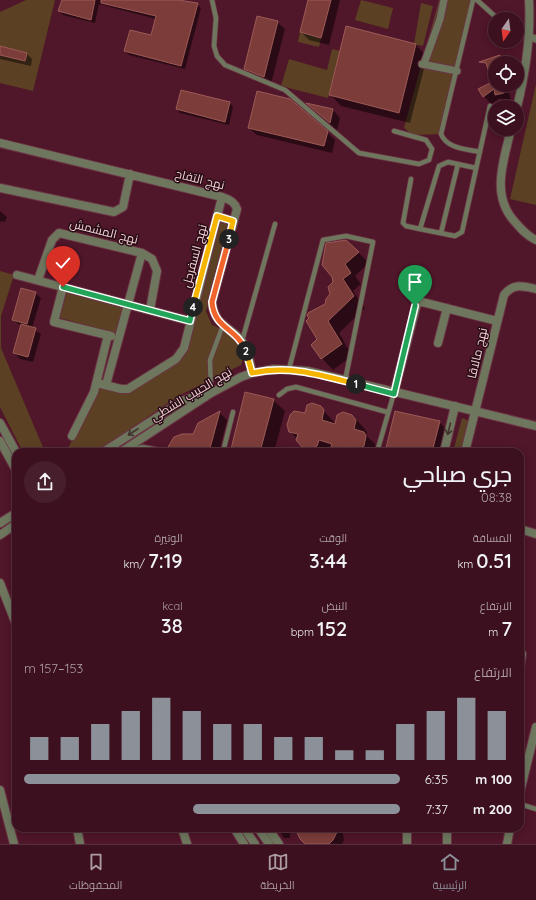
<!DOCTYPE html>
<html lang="ar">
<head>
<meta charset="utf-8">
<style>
  body { margin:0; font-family:Quicksand,Cairo,sans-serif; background:#471e2c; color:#f1f3f6; direction:rtl; height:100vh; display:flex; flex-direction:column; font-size:15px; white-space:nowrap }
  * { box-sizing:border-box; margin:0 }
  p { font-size:13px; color:#ac9da4 }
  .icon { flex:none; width:22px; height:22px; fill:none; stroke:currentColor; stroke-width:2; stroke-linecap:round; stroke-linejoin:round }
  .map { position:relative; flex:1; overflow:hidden; direction:ltr }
  .sheet { position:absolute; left:12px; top:448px; width:512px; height:384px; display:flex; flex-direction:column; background:#3c101f; border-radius:12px; box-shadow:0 2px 10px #0003,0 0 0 1px #55303d; direction:rtl }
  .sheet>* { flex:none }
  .needle { width:26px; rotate:194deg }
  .tools { position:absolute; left:488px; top:12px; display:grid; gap:8px }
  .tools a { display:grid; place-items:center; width:36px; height:36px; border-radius:50%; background:#3c101f; box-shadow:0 2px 10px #0003,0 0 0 1px #55303d; font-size:20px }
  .pin { position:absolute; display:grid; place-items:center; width:34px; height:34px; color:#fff; margin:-41px -17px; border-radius:50% 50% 50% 0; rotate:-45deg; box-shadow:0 0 4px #0007 }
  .pin .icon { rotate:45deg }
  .km { position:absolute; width:20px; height:20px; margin:-10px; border-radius:50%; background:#222; color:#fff; font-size:11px; line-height:20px; text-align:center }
  .round { display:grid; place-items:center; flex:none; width:42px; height:42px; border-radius:21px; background:#471e2c }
  .overview { display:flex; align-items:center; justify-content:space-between; height:68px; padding:0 12px }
  h1 { font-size:22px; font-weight:600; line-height:30px }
  .stats { display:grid; grid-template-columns:repeat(3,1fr); gap:6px; height:68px; padding:4px 12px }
  .stats div { display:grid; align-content:center }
  .stats b { font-size:20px; font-weight:600 }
  .stats small { font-size:11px; font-weight:400 }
  .stats p { font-size:11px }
  .chart { height:112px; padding:8px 12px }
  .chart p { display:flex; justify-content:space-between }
  .chart svg { width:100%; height:72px; margin-top:4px; stroke:#8c9099; stroke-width:6 }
  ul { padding:0 12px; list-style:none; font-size:13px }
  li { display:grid; grid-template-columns:64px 48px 1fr; align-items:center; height:30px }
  li i { height:10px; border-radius:5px; background:#8c9099 }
  .tabs { display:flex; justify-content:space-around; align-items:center; height:56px; border-top:1px solid #55303d; background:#3c101f; font-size:11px; color:#ac9da4 }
  .tabs a { display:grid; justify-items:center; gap:2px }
  .tabs .active { color:#8c9099 }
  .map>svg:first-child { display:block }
  .green { fill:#5c4024 }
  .shadow { fill:#0007 }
  .building { fill:#7c3d3a; stroke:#9c5a56 }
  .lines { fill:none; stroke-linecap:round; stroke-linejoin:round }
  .service-casing { stroke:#6b3445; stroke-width:6 }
  .pedestrian-casing { stroke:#6b3445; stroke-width:9 }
  .minor-casing { stroke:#6b3445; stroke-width:10 }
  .tertiary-casing { stroke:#6b3445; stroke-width:10 }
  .service { stroke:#6e775e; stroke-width:4.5 }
  .pedestrian { stroke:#6e775e; stroke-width:7 }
  .minor { stroke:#6e775e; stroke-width:8 }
  .tertiary { stroke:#6e775e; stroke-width:8 }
  .oneway { stroke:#40322e }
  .split-1-casing { stroke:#fff; stroke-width:8 }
  .split-2-casing { stroke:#fff; stroke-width:8 }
  .split-3-casing { stroke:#fff; stroke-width:8 }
  .split-4-casing { stroke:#fff; stroke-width:8 }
  .split-5-casing { stroke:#fff; stroke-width:8 }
  .split-1 { stroke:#22a559; stroke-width:5 }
  .split-2 { stroke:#f5b400; stroke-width:5 }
  .split-3 { stroke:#f0652b; stroke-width:5 }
  .split-4 { stroke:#f5b400; stroke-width:5 }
  .split-5 { stroke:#22a559; stroke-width:5 }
  .labels { text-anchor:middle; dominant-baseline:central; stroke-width:3; stroke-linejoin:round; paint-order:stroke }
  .street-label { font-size:12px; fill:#f7d0d8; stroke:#270d14 }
</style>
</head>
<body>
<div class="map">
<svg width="536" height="844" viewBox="0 0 536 844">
  <rect width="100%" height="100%" fill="#501629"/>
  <path class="green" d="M26,0H55L33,91L0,83V12Z
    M361,0L393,8L388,29L355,20Z
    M439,0H473L441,134L412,135L404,128Z
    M421,3L433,6L423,46L414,44Z
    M300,32L321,38L319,47L298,42Z
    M332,49L340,51L328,98L281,86L289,59L327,70Z
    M536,84V205L510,199Z
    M218,220L230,224L206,311L212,325C231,333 249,343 241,365L180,395L96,452H61L68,448L101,386L127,392L183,357Z
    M0,271L14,275L1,316V348L45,452H23L0,407Z
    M67,292L123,307L116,333L60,318Z
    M462,418L469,421L461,452H453Z"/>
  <path class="shadow" d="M63,0H179L197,4L201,8L185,69L129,55L125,51L152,36L156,19L99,4L95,23L63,15L59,11Z
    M309,0H340L329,45L309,40L301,32Z
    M277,22L285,29L271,84L253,76L245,68Z
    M347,28L416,45L427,57L410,123L341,106L330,94Z
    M0,47L27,54L32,59L31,66L0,59Z
    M500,56L507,63H495V85L517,84L518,87L509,93L511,100L504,102L500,98L491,104L484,96L494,83L486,60Z
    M230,103L233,107L229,125L180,113L177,109Z
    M309,105L333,110L340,118L337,130Z
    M249,128L327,132L335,140L332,153L257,135Z
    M0,211L7,217L5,222L1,221L0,223Z
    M358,252L369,263L355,276L361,284L353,291L365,308L339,333L352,356L333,370L322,358L319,340L326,304L334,283L332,276L323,265Z
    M35,293L41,298L32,328L41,334L33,362L20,359L14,353L21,326L13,320Z
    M273,400L285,411L274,452H235L232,449Z
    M320,407L336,424L352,415L363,427L367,432L366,435L375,444L376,452H308L290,431L305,414Z
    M219,412L227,420L219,452H175L170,447L194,435Z
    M439,422L447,430L441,452H386Z
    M277,828H290V838H284Z
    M296,828H342L344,840L342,844H306Z"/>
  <path class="building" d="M62,0H95L91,20L58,11Z
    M101,0H178L198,3L181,66L124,51L130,30L151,35L156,16L101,3Z
    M308,0H331L321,38L300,32Z
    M257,16L278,21L264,77L244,69Z
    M346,26L416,44L399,113L329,95Z
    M0,46L27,53L25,61L0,55Z
    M500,55L501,63H495V85H502L504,93L495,95L494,89L483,97L478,89L492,82L486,63L479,62Z
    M181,90L230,102L225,122L176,109Z
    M257,91L290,99L328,131L324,146L248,128Z
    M306,103L333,109L330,123Z
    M346,240L359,252L345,264L351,273L343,279L354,296L328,321L342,344L321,359L311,345L317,339L306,321L309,318L307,316L308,313L325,304L326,299L330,294L328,287L333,282L332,277L322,265L326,243Z
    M21,288L36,292L27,324L12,320Z
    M21,324L36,328L28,357L13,353Z
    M245,392L274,399L260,452H244L231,449Z
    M312,403L321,406L324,410L322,420L335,424L337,415L343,412L352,415L356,420L354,429L364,432L366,436L364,446L359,449L351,447L350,452H329L332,444L319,440L317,446L311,449L302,447L296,440L298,434L289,432L287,425L290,415L294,411L305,413L307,405Z
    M220,411L209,452H189L168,447L174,437L182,434H193L198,423Z
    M395,411L440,421L432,452H385Z
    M295,828H337V832L333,840L329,844H305L300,839Z"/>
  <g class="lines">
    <defs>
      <path id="service" d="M212,0L216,18L214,46L217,56L225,65L285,90L359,153L419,164L429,160L432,149L426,140L394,131
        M473,0L441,134C447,149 467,149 480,152
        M477,0L498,19
        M411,179L403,223L406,226L420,229L439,166L448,162L476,168
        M420,229L455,236L462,232L490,106
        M441,233L458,164
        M242,341L275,224
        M289,369L323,240L346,236L373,242L345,381
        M211,393L210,360L223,325
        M279,395L287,389L296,387L387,412
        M223,452L233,412
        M377,452L394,393
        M520,804L536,809"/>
      <path id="pedestrian" d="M530,37L536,39
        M422,64L457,71
        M424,64L440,19L444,0"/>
      <path id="minor" d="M0,143L222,197C229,199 235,202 237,209L212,302C214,325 228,325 241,340C248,348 250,363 252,373
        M0,188L114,212L123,207L130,174
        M217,216L233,221
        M17,275L190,321
        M38,280L52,240L59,233L142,253L152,259L157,271L150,310
        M63,287L54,322L111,336
        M438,343L447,308
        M97,383L121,389H128L176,359L184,348L222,197
        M106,385L142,253
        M394,393L417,303L422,302L497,321
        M72,436L94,392L108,335
        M130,452L143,449L159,452
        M444,452L455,406
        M465,452L504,295C513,283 522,286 536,289
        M520,529L536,534
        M0,583L16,624
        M520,651L522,654L520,667
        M0,790L14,844
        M520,792L536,727
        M77,828L80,844
        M182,828L187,844
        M447,828V844
        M407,844V828
        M507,844L510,828"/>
      <path id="tertiary" d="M517,107C526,71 531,37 529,0
        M511,129C504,160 490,195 515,222C521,229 527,236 536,240
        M0,423L16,452
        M0,441L16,470
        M103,452L182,401L191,398L205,397
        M121,452L211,393L241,377L252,373L274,369L308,371L536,426
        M0,523L16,513
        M0,535L16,524
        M234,828L244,844
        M244,828L255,844
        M258,828L269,844
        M268,828L279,844"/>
    </defs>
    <use href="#service" class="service-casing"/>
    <use href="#pedestrian" class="pedestrian-casing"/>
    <use href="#minor" class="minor-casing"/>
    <use href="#tertiary" class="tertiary-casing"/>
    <use href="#service" class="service"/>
    <use href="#pedestrian" class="pedestrian"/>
    <use href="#minor" class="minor"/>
    <use href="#tertiary" class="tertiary"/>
  </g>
  <defs><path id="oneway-shaft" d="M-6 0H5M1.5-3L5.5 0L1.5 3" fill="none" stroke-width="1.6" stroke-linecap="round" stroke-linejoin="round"/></defs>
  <g class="oneway">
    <use href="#oneway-shaft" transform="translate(449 429) rotate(104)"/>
    <use href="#oneway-shaft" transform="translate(133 432) rotate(147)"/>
  </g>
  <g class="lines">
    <defs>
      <path id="split-1" d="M356,384L394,394L415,306"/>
      <path id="split-2" d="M246,351L252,373C289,365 321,375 356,384"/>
      <path id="split-3" d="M229,239L212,302C214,329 237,328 246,351"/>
      <path id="split-4" d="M193,307L217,216L233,221L229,239"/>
      <path id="split-5" d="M63,287L190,321L193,307"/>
    </defs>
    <use href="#split-1" class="split-1-casing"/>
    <use href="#split-2" class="split-2-casing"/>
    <use href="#split-3" class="split-3-casing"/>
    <use href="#split-4" class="split-4-casing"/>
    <use href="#split-5" class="split-5-casing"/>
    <use href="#split-1" class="split-1"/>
    <use href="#split-2" class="split-2"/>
    <use href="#split-3" class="split-3"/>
    <use href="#split-4" class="split-4"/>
    <use href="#split-5" class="split-5"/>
  </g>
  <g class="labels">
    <g class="street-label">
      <text transform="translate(200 179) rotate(14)">نهج التفاح</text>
      <text transform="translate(104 231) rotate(14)">نهج المشمش</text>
      <text transform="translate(194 256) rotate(-75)">نهج السفرجل</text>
      <text transform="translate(477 353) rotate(-77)">نهج مالاقا</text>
      <text transform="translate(191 394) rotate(-31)">نهج الحبيب الشطي</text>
    </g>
  </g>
</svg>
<div class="tools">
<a><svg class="needle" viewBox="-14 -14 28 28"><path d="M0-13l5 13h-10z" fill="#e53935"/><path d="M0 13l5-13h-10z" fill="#ac9da4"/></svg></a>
<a><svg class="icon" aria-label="locate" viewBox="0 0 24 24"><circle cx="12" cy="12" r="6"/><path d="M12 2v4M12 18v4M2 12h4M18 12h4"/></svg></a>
<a><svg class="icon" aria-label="layers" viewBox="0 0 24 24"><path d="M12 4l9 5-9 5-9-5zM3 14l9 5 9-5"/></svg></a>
</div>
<div class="pin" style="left:415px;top:306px;background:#1e9e55"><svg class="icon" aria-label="arrive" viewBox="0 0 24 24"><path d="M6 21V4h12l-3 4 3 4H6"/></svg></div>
<div class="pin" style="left:63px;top:287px;background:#d93025"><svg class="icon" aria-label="check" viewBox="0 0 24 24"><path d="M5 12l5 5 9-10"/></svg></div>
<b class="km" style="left:356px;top:384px">1</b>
<b class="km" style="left:246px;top:351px">2</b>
<b class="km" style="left:229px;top:239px">3</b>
<b class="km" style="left:193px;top:307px">4</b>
<section class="sheet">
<div class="overview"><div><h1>جري صباحي</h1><p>08:38</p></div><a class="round"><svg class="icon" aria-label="share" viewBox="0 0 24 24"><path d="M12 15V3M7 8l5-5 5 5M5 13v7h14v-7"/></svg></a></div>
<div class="stats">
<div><p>المسافة</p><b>0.51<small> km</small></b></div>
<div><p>الوقت</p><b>3:44</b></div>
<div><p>الوتيرة</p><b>7:19<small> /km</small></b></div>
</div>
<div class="stats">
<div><p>الارتفاع</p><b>7<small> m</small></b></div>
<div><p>النبض</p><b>152<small> bpm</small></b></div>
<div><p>kcal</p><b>38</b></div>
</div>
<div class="chart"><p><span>الارتفاع</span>153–157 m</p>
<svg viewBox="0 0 160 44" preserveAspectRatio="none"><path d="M5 44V30M15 44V30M25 44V22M35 44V14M45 44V6M55 44V14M65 44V22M75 44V22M85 44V30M95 44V30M105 44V38M115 44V38M125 44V22M135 44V14M145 44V6M155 44V14"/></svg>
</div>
<ul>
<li><b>100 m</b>6:35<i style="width:100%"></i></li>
<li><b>200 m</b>7:37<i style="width:55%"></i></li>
</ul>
</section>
</div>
<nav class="tabs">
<a class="active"><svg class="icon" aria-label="home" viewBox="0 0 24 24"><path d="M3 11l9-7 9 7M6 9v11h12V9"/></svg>الرئيسية</a>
<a><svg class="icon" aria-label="map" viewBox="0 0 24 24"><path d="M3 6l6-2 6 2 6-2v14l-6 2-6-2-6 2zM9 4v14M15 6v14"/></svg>الخريطة</a>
<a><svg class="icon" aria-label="saved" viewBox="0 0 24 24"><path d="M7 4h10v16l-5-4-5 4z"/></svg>المحفوظات</a>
</nav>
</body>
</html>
